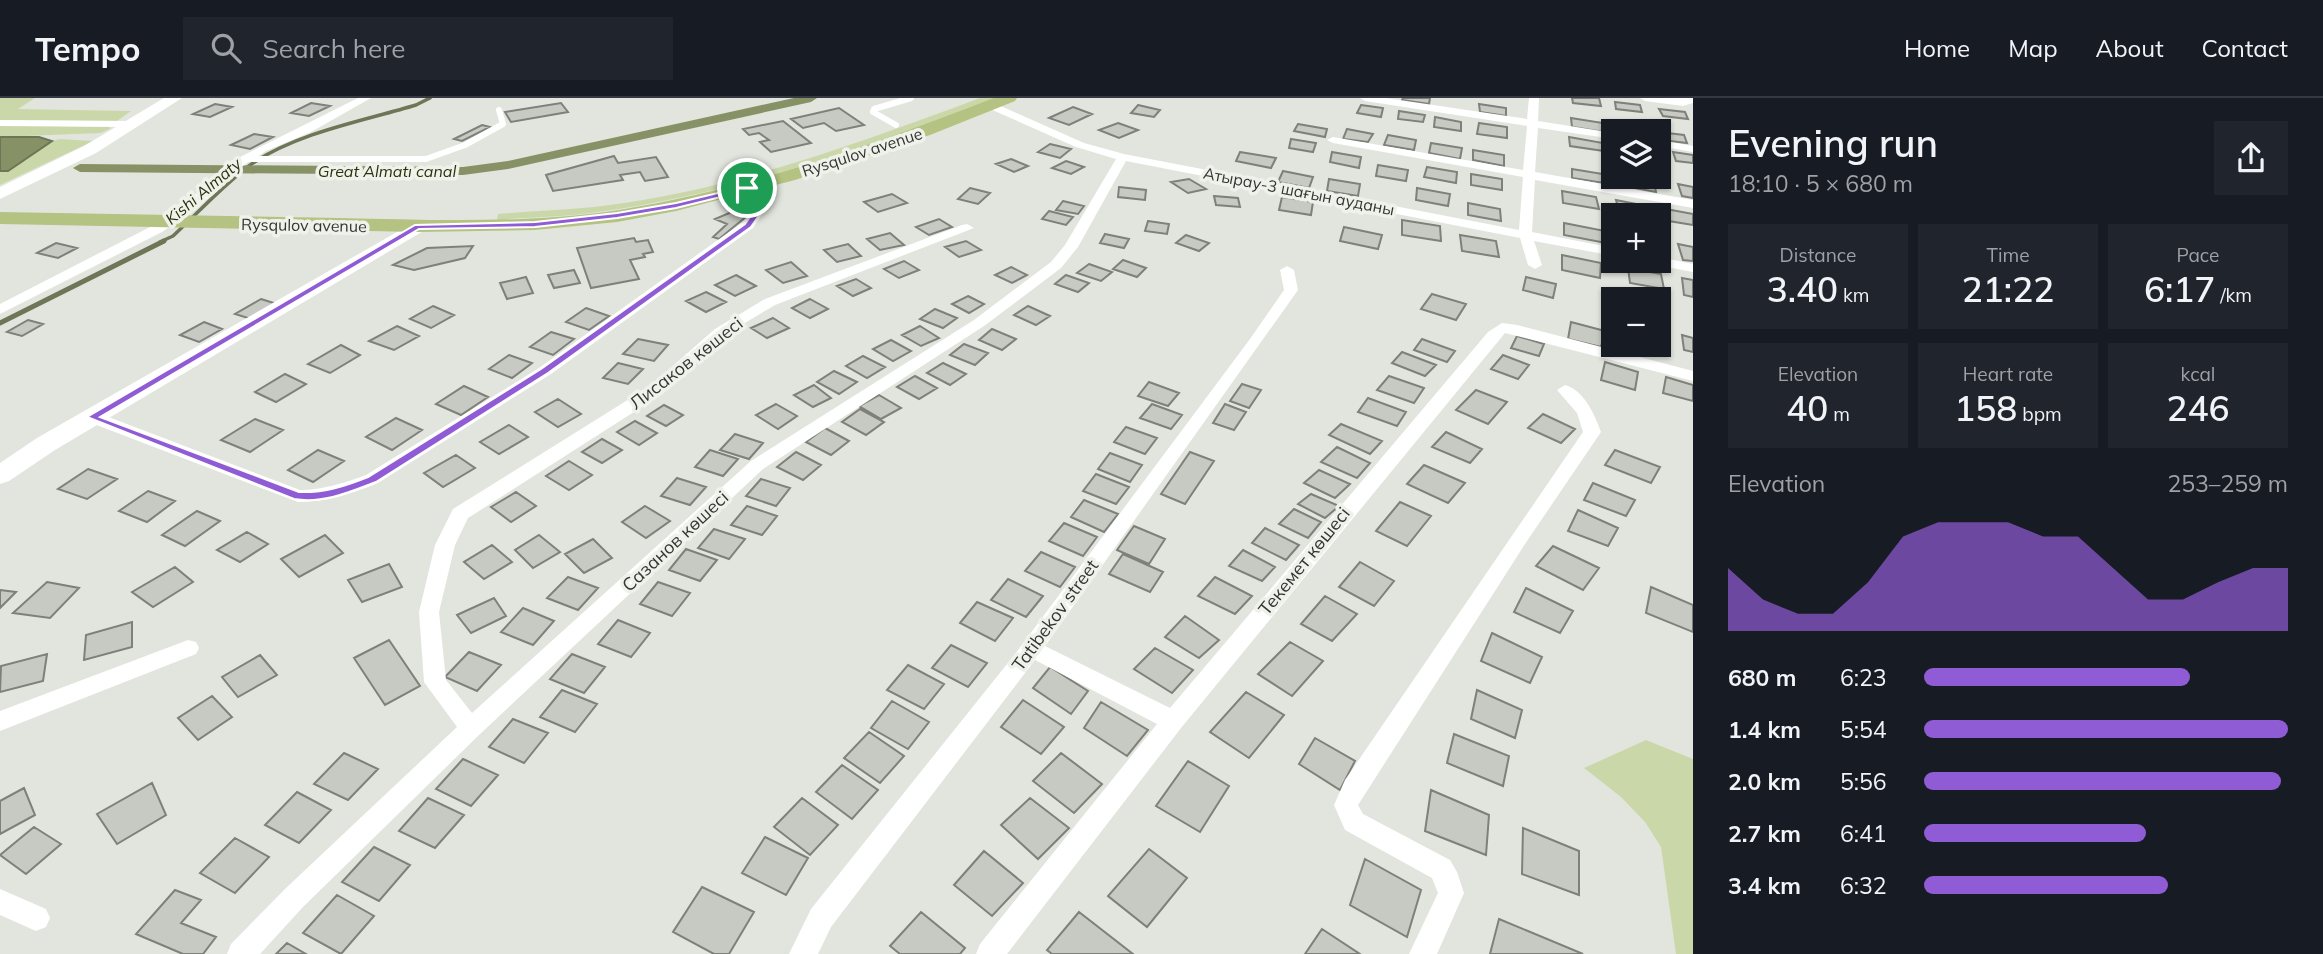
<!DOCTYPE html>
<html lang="en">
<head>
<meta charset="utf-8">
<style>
  body { margin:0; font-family:Mulish,sans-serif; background:#20242c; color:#f1f3f6; height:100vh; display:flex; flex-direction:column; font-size:26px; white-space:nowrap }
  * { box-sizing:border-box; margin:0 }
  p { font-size:23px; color:#9ea1a6 }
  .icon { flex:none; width:38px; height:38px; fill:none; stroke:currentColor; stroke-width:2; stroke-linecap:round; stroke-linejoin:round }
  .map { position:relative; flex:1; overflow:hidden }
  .sheet { display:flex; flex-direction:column; background:#171b24; width:630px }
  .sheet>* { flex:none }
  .tools { position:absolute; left:1601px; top:21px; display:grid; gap:14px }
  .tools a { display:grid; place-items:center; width:70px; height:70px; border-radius:0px; background:#171b24; box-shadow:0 2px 5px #0004; font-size:35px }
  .pin { position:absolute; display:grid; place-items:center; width:60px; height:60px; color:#fff; margin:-30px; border:4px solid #fff; border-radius:50%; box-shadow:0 2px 7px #0007 }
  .round { display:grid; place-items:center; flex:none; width:74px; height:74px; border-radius:0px; background:#20242c }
  .head { display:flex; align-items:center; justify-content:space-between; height:119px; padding:0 35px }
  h1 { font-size:38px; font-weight:600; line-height:52px }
  .figures { display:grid; grid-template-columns:repeat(3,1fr); gap:10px; height:119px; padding:7px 35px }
  .figures div { display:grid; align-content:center; border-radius:0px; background:#20242c; text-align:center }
  .figures b { font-size:35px; font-weight:600 }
  .figures small { font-size:19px; font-weight:400 }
  .figures p { font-size:19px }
  .chart { height:196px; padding:14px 35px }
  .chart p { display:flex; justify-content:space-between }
  .chart svg { width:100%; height:126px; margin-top:7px; fill:#905cd5; opacity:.7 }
  ul { padding:0 35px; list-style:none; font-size:23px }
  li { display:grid; grid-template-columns:112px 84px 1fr; align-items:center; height:52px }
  li i { height:18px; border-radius:9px; background:#905cd5 }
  header { display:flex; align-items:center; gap:42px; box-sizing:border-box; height:98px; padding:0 35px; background:#171b24; border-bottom:2px solid #363941 }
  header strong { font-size:33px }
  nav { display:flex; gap:38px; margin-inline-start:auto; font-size:24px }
  .search { width:490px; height:63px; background:#20242c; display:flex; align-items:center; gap:18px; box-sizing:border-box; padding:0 24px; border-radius:0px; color:#9ea1a6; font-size:26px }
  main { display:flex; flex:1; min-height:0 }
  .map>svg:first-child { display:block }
  .green { fill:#cad8a9 }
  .water { fill:#869265; stroke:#6d7656; stroke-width:2 }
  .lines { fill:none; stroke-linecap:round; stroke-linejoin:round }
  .stream-far1 { stroke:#6d7656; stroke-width:3.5 }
  .stream { stroke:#6d7656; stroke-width:5 }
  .canal { fill:#869265; fill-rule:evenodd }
  .building { fill:#c7cac2; stroke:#7e8079; stroke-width:2 }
  .lane { stroke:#fff; stroke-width:6 }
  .street { fill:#fff; fill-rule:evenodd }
  .secondary { fill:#fff; fill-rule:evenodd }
  .primary { fill:#b4c282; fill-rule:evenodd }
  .route { fill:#905cd5; stroke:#fff; stroke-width:2; fill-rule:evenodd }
  .labels { text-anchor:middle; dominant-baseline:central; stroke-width:7; stroke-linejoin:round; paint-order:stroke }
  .far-street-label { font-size:16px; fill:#343532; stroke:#eff2ea }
  .far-water-label { font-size:16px; font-style:italic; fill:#29320d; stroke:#eff2ea }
  .street-label { font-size:18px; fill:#343532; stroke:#eff2ea }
</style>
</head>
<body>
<header>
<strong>Tempo</strong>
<div class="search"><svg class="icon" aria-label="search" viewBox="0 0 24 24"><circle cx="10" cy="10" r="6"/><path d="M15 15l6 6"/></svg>Search here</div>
<nav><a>Home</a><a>Map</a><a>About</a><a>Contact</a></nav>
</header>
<main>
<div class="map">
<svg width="1693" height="856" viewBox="0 0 1693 856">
  <rect width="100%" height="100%" fill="#e2e5dd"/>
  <path class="green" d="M0,0H35L18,11L131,13L117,23L0,22Z
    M980,0H998C868,49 736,95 598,114C565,119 530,119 497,122L498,116C530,113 563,112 594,109C727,94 856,46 980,0Z
    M0,27L109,29L111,30L101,35L0,39Z
    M60,41L93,43L0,87V73H8L52,43Z
    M1646,642L1693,661V856H1676L1661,749L1645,724L1621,699L1584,670Z"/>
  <path class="water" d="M0,39H39L52,43L8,73H0Z"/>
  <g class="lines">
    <path class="stream-far1" d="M160,144L173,138C198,115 226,84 253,65C300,34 363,23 416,7L430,0"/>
    <path class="stream" d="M0,225L164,143"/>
    <path class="canal" d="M794,0H817L811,4L508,71L463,77L80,74L73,70L80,66L463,69L508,63Z"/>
  </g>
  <path class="building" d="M1403,0H1430L1429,6L1402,2Z
    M1572,0H1599L1601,8L1573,5Z
    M1615,4L1640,7L1642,14L1616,11Z
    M311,5L330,8L309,18L291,15Z
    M561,5L568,14L511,24L505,14Z
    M215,6L232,9L210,19L193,16Z
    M1479,6L1506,10V18L1480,14Z
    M1138,7L1160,12L1154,19L1131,15Z
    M1361,7L1383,10L1381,19L1357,15Z
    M1073,9L1092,16L1069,27L1049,20Z
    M839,10L864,27L836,33L824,25L803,30L791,21Z
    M1659,11L1685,14L1688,21L1663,18Z
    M1399,13L1425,17L1423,24L1398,21Z
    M1435,19L1461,24V33L1434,29Z
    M1571,20L1603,25L1604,34L1572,29Z
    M783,23L811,45L771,54L760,44L769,42L759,35L749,37L743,31Z
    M1118,25L1138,32L1119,40L1099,32Z
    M1479,25L1507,29V40L1477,36Z
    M1298,26L1327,31L1325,39L1294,33Z
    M482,27L490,29L462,43L454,41Z
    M1347,31L1373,36L1368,44L1343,41Z
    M1659,34L1684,37L1687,45L1662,42Z
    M254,36L273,39L250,51L231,47Z
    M1388,37L1416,42L1414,52L1384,47Z
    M1569,39L1603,45L1604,53L1570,48Z
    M1291,41L1316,45L1313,54L1289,50Z
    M1431,45L1462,50L1460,61L1429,55Z
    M1050,46L1071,51L1060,60L1038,54Z
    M1473,52L1504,57V68L1473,62Z
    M1240,54L1276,60L1271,70L1236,63Z
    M1332,54L1361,59L1359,70L1330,64Z
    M1673,54L1693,57V65L1676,63Z
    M614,58L618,65L656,59L668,79L645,83L640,74L620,77L623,82L553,93L546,77Z
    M1011,61L1028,68L1014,74L996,66Z
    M1066,63L1084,69L1071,76L1052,70Z
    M1378,67L1408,72L1406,83L1376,78Z
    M1427,69L1457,74L1456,85L1424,79Z
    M1572,71L1603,76L1604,85L1572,80Z
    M1283,73L1313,79L1309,90L1278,84Z
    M1471,76L1502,81V92L1471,87Z
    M1621,79L1654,84L1656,94L1624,88Z
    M1189,81L1206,91L1188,95L1171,84Z
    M1329,81L1360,86L1358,98L1327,93Z
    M1678,86L1693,89V100L1682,98Z
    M1119,89L1146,92L1145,102L1118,99Z
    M970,90L990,95L978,106L958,101Z
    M1417,90L1450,96L1448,108L1416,102Z
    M1562,93L1596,99L1599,111L1563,105Z
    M892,96L907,105L878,114L864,104Z
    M1214,98L1238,100L1240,109L1216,107Z
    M1282,99L1313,104L1311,117L1279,112Z
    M1616,102L1652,109L1655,117L1620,116Z
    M1063,103L1084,108L1078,116L1056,112Z
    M1468,105L1500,111L1501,123L1468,117Z
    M1666,111L1693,116V127L1669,123Z
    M734,113L747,118L719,141L713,139L727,126L715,121Z
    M1049,113L1073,119L1066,127L1042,121Z
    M939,121L952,129L929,137L916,129Z
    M1402,122L1440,128L1441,143L1402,137Z
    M1148,123L1169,126L1167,136L1145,133Z
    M1564,125L1605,133L1606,145L1564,137Z
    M1344,129L1382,137L1378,151L1340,143Z
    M890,135L904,147L880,152L867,141Z
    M1105,136L1129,141L1124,150L1100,145Z
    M1186,137L1209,145L1199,153L1176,145Z
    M1460,137L1496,143L1499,159L1462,153Z
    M634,140L636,144L648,142L653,154L643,156L645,159L630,162L639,181L591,190L577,150Z
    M966,143L981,152L959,159L945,149Z
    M56,145L77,150L58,160L37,155Z
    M848,146L861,158L837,164L824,152Z
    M1678,146L1693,149V163L1683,162Z
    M473,148L465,160L414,172L393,167L427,150Z
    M1562,157L1601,165L1600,180L1562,172Z
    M1123,162L1146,170L1137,179L1113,171Z
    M904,163L919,172L899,180L884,171Z
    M791,164L807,178L783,185L766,172Z
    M1089,166L1112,174L1101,183L1077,175Z
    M1011,169L1027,177L1012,185L995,177Z
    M1628,170L1661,176L1664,191L1630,185Z
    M574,172L580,185L554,190L548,177Z
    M736,177L756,188L735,198L715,187Z
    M1066,177L1089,185L1078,194L1055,186Z
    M526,179L533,195L507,201L500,185Z
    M1526,179L1556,186L1553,200L1523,192Z
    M1682,180L1693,182V199L1684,197Z
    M856,181L871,190L853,198L837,188Z
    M706,194L726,204L706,214L686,203Z
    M1432,196L1466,206L1456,222L1421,211Z
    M968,198L984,206L969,215L952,206Z
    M261,201L277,206L251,221L235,216Z
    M810,201L828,211L810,220L792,210Z
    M433,208L454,217L431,230L410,221Z
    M1028,208L1050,218L1036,227L1014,217Z
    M586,210L609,218L589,232L566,224Z
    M935,211L957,220L943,230L920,221Z
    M773,220L789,230L767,240L751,230Z
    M28,222L43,226L22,238L7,234Z
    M204,224L222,231L199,244L180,237Z
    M1571,224L1605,233L1601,249L1568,241Z
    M397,228L419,238L394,252L369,243Z
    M920,228L939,240L921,248L902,237Z
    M992,231L1016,241L1002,252L979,242Z
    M551,234L574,241L553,257L530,249Z
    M1682,237L1693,240V254L1684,252Z
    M1517,238L1544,246L1539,258L1511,250Z
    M638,241L668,247L654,263L623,256Z
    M1422,241L1455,253L1447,264L1414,252Z
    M891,242L911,253L893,263L873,251Z
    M964,246L988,255L975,267L950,257Z
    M341,247L360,257L330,275L308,266Z
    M1402,254L1436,267L1425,278L1392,265Z
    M509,257L532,265L512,280L489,271Z
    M1503,257L1529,267L1518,281L1491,271Z
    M863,258L885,269L867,280L846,268Z
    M1605,264L1638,274L1635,292L1601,282Z
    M618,265L643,271L628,286L603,280Z
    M943,265L966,276L950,287L927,275Z
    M834,273L857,284L839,296L817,284Z
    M285,276L306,286L276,304L255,294Z
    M915,278L937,290L919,301L897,289Z
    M1389,278L1424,290L1414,305L1377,292Z
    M1666,279L1693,287V303L1663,295Z
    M1149,284L1179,295L1168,308L1138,298Z
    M1242,286L1261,292L1249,310L1230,303Z
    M814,287L831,300L813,309L794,297Z
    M464,288L488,299L461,317L436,306Z
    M1476,292L1507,304L1488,326L1456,312Z
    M879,297L901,310L881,321L859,308Z
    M1368,300L1406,314L1397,328L1358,314Z
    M558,301L581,316L558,329L535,314Z
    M776,306L797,318L778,331L756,317Z
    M1152,306L1182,317L1171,331L1140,320Z
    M1225,306L1246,314L1234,332L1213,325Z
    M664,307L683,317L666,328L647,318Z
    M860,311L884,324L866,337L842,324Z
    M1543,316L1575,331L1561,345L1528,330Z
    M396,320L422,332L392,352L366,339Z
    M255,321L283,332L250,354L221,342Z
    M635,323L657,335L639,347L617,334Z
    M1341,326L1382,343L1370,356L1329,337Z
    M509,327L528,339L499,356L480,344Z
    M1126,329L1157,340L1145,356L1114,344Z
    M825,330L849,343L831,357L806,344Z
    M1446,334L1482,351L1470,365L1432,349Z
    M735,336L763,345L749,361L720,352Z
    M602,341L622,352L602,365L582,354Z
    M1337,349L1370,365L1357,380L1321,364Z
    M318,352L344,363L313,384L288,372Z
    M710,352L738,361L723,378L695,369Z
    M1615,352L1660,369L1651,385L1605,367Z
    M796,354L821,367L803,382L777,369Z
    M1190,354L1214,363L1185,406L1161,396Z
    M1110,355L1142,367L1130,384L1098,371Z
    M456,357L475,370L443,389L424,375Z
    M569,363L592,377L569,392L546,378Z
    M1424,367L1465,385L1448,405L1407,386Z
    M88,371L117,381L87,401L58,391Z
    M1319,372L1350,386L1335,400L1304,385Z
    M1096,376L1129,389L1116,406L1083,393Z
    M677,380L706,389L690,407L661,398Z
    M761,381L790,390L776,408L746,398Z
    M1593,385L1635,402L1626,418L1584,402Z
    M148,393L175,403L147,424L119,413Z
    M516,394L536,408L511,424L491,409Z
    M1311,396L1339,408L1325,420L1298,406Z
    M1084,402L1118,416L1104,434L1071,419Z
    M1400,404L1431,418L1407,448L1376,433Z
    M645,408L670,423L646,440L622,424Z
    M747,408L777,418L762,437L731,427Z
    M1294,411L1321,424L1308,440L1279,426Z
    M1578,412L1618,430L1608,448L1568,433Z
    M197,413L220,423L185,448L162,437Z
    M1064,425L1097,439L1083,458L1049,443Z
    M1134,428L1165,441L1149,466L1117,452Z
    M1265,430L1299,447L1286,462L1252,445Z
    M714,431L745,441L729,461L698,450Z
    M247,434L268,446L240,464L217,452Z
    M325,437L343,455L299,479L281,461Z
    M539,437L560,454L533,470L515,452Z
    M593,441L612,460L584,475L565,456Z
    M492,447L512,464L484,481L464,464Z
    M1553,448L1599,470L1583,492L1536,468Z
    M686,451L717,462L700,483L669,472Z
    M1243,452L1275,469L1262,483L1229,468Z
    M1041,454L1075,469L1060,489L1025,473Z
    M1123,456L1163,474L1150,494L1109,476Z
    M1360,464L1394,483L1374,508L1339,489Z
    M389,466L402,489L362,504L348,482Z
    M175,469L193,484L153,509L132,494Z
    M568,479L598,490L578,512L547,500Z
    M1215,479L1252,498L1235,516L1198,498Z
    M1008,481L1043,498L1026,519L991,502Z
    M47,484L79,490L50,520L13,515Z
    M658,484L690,495L672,518L640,506Z
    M1651,489L1693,507V534L1646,515Z
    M1526,490L1573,513L1560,535L1514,514Z
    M0,492L16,494L0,510Z
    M1325,498L1357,516L1332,543L1301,526Z
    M494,500L506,518L471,535L457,517Z
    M977,504L1013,520L995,543L960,525Z
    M523,510L554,523L533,547L501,534Z
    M1185,518L1219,542L1199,560L1165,539Z
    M618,522L650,535L631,559L598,546Z
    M132,524V549L84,562L86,537Z
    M1492,535L1542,559L1530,585L1481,563Z
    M389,542L420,588L385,607L354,560Z
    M1290,544L1323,563L1292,598L1258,576Z
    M951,547L987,565L968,589L932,570Z
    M1155,550L1193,572L1172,595L1134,571Z
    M469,554L501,567L477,593L445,579Z
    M47,556L43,583L0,594L1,568Z
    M572,556L605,569L584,595L550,581Z
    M260,557L277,577L238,599L222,579Z
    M908,567L944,586L924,611L887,592Z
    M1050,569L1088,593L1071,616L1033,590Z
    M562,592L597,606L575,634L540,619Z
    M1477,592L1522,612L1515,640L1471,621Z
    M1246,594L1284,617L1249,660L1210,634Z
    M212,598L232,619L198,642L178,620Z
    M1023,602L1064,629L1041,656L1001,629Z
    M892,603L929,624L908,651L871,630Z
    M1101,604L1148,632L1127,658L1084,630Z
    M513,621L548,635L524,665L489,649Z
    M869,634L904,658L880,685L844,660Z
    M1454,636L1509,658L1503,688L1447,665Z
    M1315,640L1355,663L1340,692L1299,666Z
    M344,655L378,671L348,702L314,686Z
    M1061,655L1102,686L1074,715L1033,683Z
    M463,661L498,677L471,708L436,691Z
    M1188,663L1229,688L1200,734L1156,708Z
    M842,667L878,692L852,721L816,694Z
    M152,685L166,717L117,746L97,716Z
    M24,690L35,717L0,736V703Z
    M1431,692L1489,717L1486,757L1425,733Z
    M297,694L331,712L299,745L265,727Z
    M428,700L464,717L435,750L399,733Z
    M802,700L838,727L810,757L774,729Z
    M1030,700L1069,730L1038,761L1001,727Z
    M34,729L61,746L26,776L0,757Z
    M1523,730L1579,753V797L1522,776Z
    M765,739L808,760L786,797L742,775Z
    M235,740L269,759L235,795L200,775Z
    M374,749L410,767L379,803L342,784Z
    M1149,751L1187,780L1147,829L1108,798Z
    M984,753L1023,785L992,818L954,787Z
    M1365,761L1421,792L1407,839L1350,807Z
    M702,789L754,814L729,856H714L673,834Z
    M175,792L201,802L181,825L216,839L203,856H183L136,836Z
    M337,797L374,818L341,856L303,835Z
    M921,814L965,850L960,856H900L890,848Z
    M1079,814L1133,856H1052L1047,852Z
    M1499,821L1583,856H1490Z
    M1322,831L1360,856H1305Z
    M287,845L306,856H276Z"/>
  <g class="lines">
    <path class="lane" d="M0,25L132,26
      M896,27L873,14L874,11L911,0
      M245,61H426L465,47L503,26L499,12"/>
    <path class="street" d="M358,0H371L311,34L266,53L244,67L197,110L162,134L0,216V206L152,128L187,104L236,61Z
      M1360,0H1386L1527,21L1529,0H1539L1538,23L1614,35V41L1538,30L1535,74L1693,102V110L1535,82L1532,134L1614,150V158L1534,143L1542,167L1535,171L1528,167L1520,140L1126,63L1078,149L1061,170L984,228L763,371L479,637L303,809L260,856H227L231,846L285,791L457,629L424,584L419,514L435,447L453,411L650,288L715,231L765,201L962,127L967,126L974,130L775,207L725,237L662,296L468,420L455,447L439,514L446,582L472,615L751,363L974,222L1051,164L1065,147L1116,61L1076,49L988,10V6H996L1084,45L1124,56L1519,132L1523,79L1333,45L1327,42L1333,39L1523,72L1527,28L1365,3Z
      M1640,0H1693V5L1683,8L1645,3Z
      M1659,42L1693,48V54L1659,48Z
      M747,86L766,103V110L753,130L551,276L378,385C352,396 326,404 298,404L86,323L83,319L86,315H98L300,392C323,392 344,385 366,377L539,270L743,124L754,110V104L741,90Z
      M1659,159L1693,166V174L1651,166L1649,163H1659Z
      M1287,168L1294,172L1298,192L1045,548L1170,610L1488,234L1502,225L1517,227L1693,273V283L1505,235L1181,630L1007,856H976L980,846L1157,626L1035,562L831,829L818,856H789L811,811L1015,556L1250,241L1284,192L1280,172Z
      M1565,287C1584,292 1595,317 1601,334L1527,443L1358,707L1363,716L1450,762L1457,774L1464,795L1437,856H1409L1438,795L1432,780L1345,732L1334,707L1345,682L1583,334L1577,315L1557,292Z
      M188,542L196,544L199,550L196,556L0,633V613Z
      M0,791L46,811L50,820L46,829L36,833L0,817Z"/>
    <path class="secondary" d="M164,0H182L96,55L0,101V89L84,48Z
      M418,122L425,124L428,128L425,132L55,352L9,383L0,386V365L37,340Z"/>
    <path class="primary" d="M994,0H1017L1015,3L930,37L795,82L676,113L617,124L535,132L418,134L0,126V114C113,116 226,118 339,120C432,122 527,126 619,112C748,91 873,47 994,0Z"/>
  </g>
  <path class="route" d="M747,88L764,103V110L751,129L548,275L376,384C350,394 323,406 294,401L87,319L415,127L535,124L617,115L676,105ZM745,93L757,104L756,110L745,126L541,271L368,379C345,388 325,395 299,394L100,319L419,131L535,129L617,120L676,110Z"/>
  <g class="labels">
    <g class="far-street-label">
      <text transform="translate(862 54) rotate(-18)">Rysqulov avenue</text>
      <text transform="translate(1299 93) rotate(11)">Атырау-3 шағын ауданы</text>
      <text transform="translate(304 127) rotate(1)">Rysqulov avenue</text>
    </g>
    <g class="far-water-label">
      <text x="387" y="73">Great Almatı canal</text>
      <text transform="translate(203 93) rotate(-40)">Kіshі Almaty</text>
    </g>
    <g class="street-label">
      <text transform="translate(686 265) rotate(-38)">Лисаков көшесі</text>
      <text transform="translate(675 443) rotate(-43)">Сазанов көшесі</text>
      <text transform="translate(1304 463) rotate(-51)">Текемет көшесі</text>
      <text transform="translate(1055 517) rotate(-54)">Tatibekov street</text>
    </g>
  </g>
</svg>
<div class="tools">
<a><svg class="icon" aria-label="layers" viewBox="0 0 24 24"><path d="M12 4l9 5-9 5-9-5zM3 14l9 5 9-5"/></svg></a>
<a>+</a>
<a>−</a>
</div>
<div class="pin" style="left:747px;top:90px;background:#1e9e55"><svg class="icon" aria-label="arrive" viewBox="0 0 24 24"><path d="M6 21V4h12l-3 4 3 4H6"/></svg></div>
</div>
<section class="sheet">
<div class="head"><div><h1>Evening run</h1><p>18:10 · 5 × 680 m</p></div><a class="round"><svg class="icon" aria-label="share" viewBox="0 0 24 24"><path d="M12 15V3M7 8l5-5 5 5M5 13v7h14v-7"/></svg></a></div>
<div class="figures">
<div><p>Distance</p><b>3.40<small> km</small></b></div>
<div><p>Time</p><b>21:22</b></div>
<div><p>Pace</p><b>6:17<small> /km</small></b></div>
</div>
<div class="figures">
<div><p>Elevation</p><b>40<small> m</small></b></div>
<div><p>Heart rate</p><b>158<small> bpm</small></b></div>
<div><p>kcal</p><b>246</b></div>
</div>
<div class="chart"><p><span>Elevation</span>253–259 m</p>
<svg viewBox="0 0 160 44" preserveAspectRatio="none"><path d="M0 44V22L10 33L20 38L30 38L40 27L50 11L60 6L70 6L80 6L90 11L100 11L110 22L120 33L130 33L140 27L150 22L160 22V44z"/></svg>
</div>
<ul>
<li><b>680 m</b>6:23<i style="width:73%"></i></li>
<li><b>1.4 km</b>5:54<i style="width:100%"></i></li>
<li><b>2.0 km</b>5:56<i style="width:98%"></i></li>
<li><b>2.7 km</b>6:41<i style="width:61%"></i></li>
<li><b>3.4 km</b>6:32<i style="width:67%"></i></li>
</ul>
</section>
</main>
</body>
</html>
